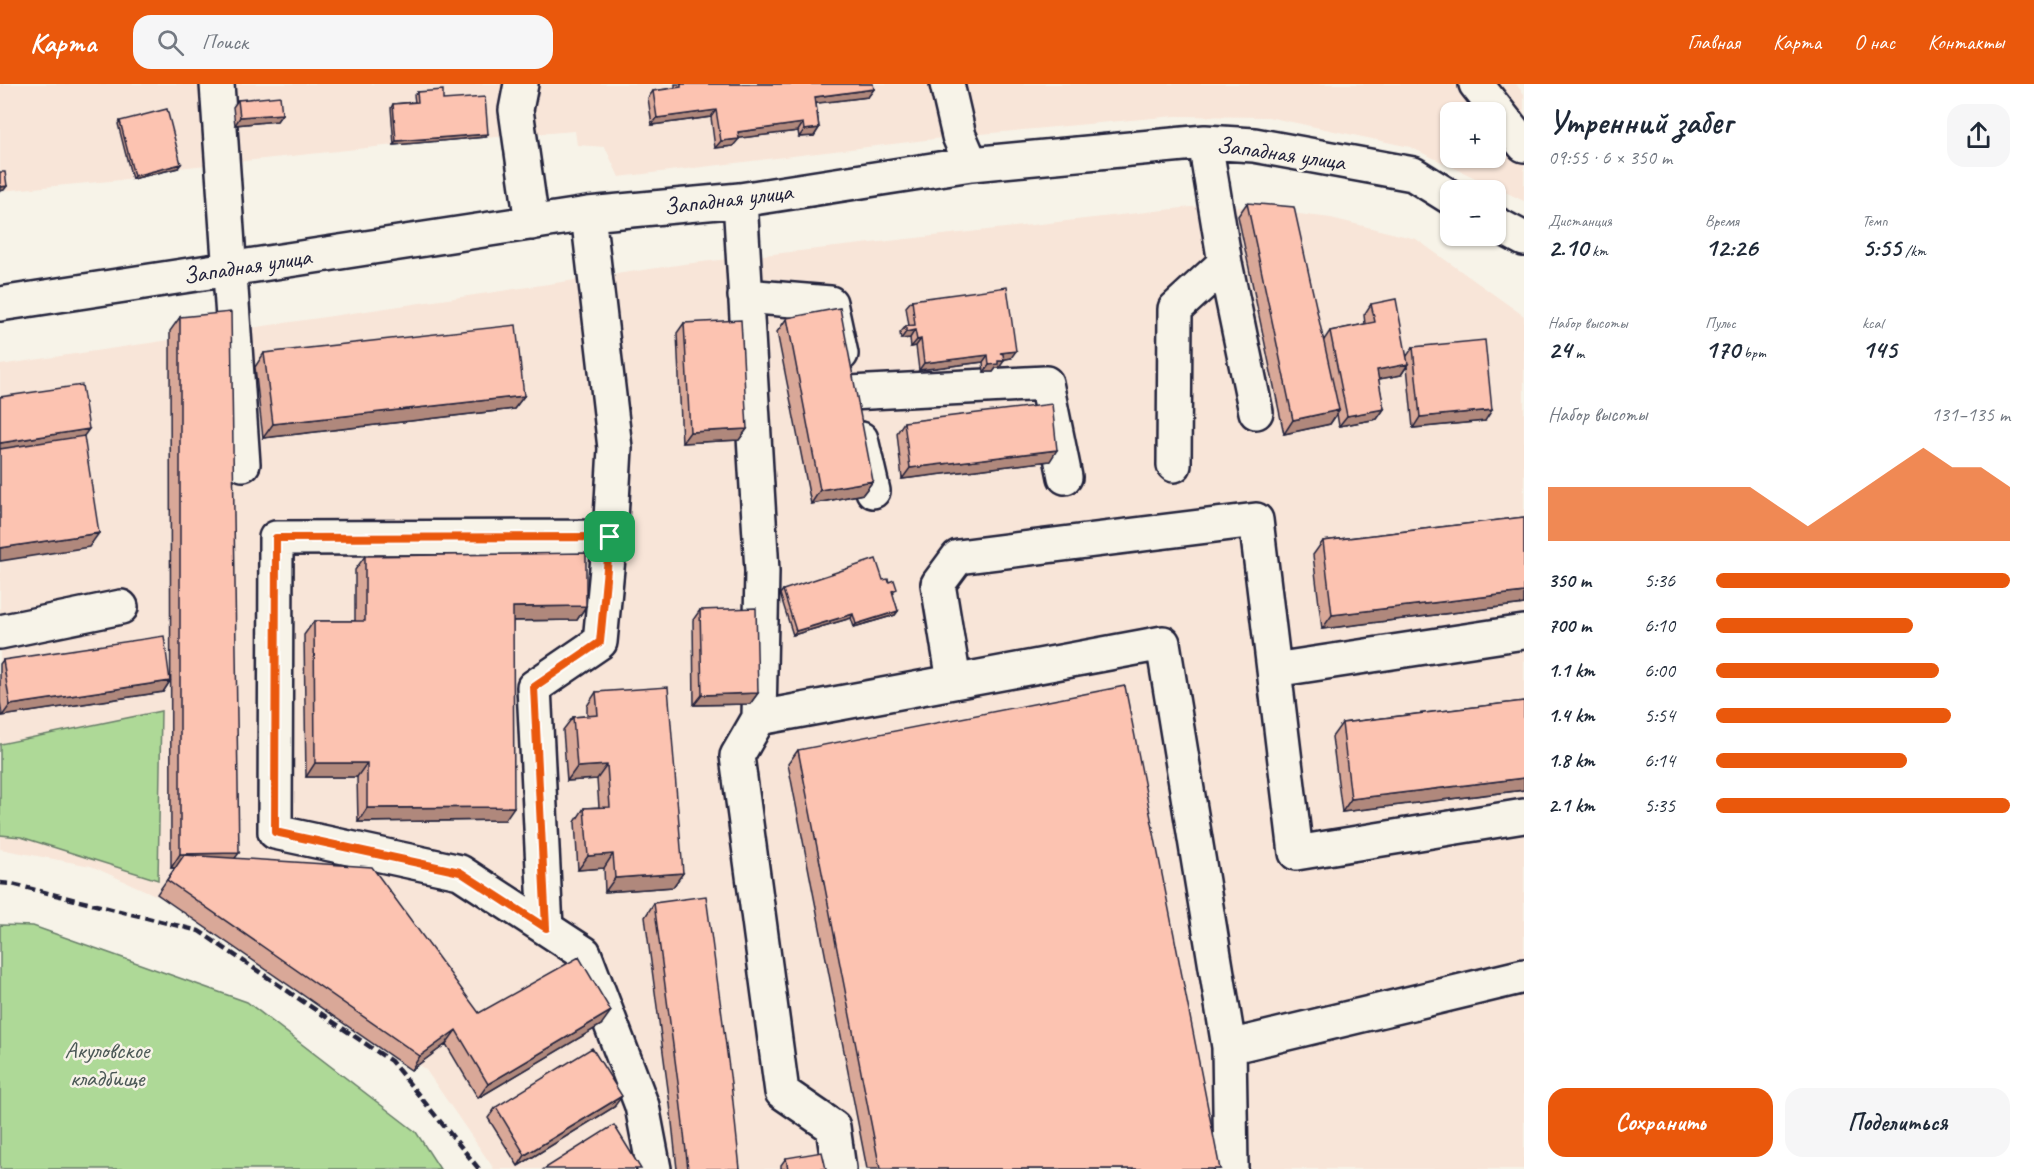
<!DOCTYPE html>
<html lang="ru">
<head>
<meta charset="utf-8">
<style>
  body { margin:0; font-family:Caveat,sans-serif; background:#f6f6f7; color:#1f2937; height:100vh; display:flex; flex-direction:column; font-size:22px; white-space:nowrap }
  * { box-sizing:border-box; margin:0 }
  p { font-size:20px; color:#747a83 }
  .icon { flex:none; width:33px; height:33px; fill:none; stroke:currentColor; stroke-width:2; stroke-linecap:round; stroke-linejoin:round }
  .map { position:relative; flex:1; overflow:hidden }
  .panel { display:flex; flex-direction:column; background:#fff; width:510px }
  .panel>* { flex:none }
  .buttons { position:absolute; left:1440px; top:18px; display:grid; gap:12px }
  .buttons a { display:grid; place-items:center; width:66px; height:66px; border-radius:12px; background:#fff; box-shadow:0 2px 4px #0004; font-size:30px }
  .pin { position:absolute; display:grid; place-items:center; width:51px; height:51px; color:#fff; margin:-26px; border-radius:12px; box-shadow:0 3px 9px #0006 }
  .round { display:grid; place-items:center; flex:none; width:63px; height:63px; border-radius:18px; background:#f6f6f7 }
  .overview { display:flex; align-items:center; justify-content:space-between; height:102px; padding:0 24px }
  h1 { font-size:33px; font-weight:600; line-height:45px }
  .figures { display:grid; grid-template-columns:repeat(3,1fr); gap:9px; height:102px; padding:6px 24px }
  .figures div { display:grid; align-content:center }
  .figures b { font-size:26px; font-weight:600 }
  .figures small { font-size:16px; font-weight:400 }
  .figures p { font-size:16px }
  .chart { height:168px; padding:12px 24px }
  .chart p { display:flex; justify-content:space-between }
  .chart svg { width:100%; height:108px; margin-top:6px; fill:#ea580c; opacity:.7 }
  .primary-button { display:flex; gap:12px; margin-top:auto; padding:12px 24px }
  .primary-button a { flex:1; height:69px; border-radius:18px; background:#ea580c; color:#fff; font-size:24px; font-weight:600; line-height:69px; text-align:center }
  .primary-button a+a { background:#f6f6f7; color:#1f2937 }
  ul { padding:0 24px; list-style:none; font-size:20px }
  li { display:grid; grid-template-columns:96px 72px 1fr; align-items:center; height:45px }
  li i { height:15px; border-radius:8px; background:#ea580c }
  header { display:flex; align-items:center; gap:36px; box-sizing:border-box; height:84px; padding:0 30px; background:#ea580c; color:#fff }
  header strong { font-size:28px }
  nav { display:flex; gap:33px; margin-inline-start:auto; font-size:21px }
  .search { width:420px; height:54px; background:#f6f6f7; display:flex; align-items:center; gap:15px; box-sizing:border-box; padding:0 21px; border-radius:18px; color:#747a83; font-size:22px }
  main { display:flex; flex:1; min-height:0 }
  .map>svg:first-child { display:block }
  .built { fill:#f8e5d8; fill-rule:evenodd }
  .green { fill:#aed997; stroke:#687e69; stroke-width:1.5 }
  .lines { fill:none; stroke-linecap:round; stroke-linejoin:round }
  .minor-casing { stroke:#22223b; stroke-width:38 }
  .minor { stroke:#f7f3e8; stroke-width:33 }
  .rail { stroke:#22223b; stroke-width:4.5; stroke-dasharray:9 4.5; stroke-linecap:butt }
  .wall { fill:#d9a898; stroke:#22223b; stroke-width:1.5 }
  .shaded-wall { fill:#b0887c; stroke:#22223b; stroke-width:1.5 }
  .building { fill:#fcc3b1; stroke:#22223b; stroke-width:1.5 }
  .route-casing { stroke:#fff; stroke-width:12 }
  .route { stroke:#ea580c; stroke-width:8 }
  .labels { text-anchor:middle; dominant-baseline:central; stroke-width:5; stroke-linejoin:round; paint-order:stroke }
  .street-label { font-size:24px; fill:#22223b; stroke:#f7f3e8 }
  .park-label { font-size:24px; fill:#4c5957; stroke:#f7f3e8 }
</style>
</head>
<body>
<header>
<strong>Карта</strong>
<div class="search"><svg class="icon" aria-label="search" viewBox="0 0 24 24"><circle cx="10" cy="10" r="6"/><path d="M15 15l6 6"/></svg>Поиск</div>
<nav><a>Главная</a><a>Карта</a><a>О нас</a><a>Контакты</a></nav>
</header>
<main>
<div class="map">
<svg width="1524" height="1085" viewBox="0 0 1524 1085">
  <rect width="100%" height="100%" fill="#f7f3e8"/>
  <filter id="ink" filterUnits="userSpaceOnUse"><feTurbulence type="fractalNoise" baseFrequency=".0167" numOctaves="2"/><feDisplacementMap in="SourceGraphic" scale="12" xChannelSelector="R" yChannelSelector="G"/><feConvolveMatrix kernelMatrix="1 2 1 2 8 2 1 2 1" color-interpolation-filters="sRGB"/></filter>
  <g filter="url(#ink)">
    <path class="built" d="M0,0H1516L1524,10V117L1410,63L1268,33L1175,32L959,52L619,93L605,63L577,61L575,47L394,61L178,84L132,95L0,107ZM1450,28H1496V74H1450Z
      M1218,120L1331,134L1416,155L1524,232V1085H494L426,986L213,837L91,782L0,765V281L684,180Z"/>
    <path class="green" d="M161,627L158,796L21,753L0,751V660Z
      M0,841L33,842L247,918L416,1048L440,1085H0Z"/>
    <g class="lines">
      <defs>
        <path id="minor" d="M217,0L243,380
          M521,0L516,26L532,139
          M947,0L959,52L971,80
          M1476,0L1524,61
          M1205,58L1225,179L1256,328
          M740,116L762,487L759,634L737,672L782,1008L833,1043L839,1085
          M588,130L615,364L610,453L276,454L275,748L460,788L584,869L642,1022L654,1085
          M1496,140L1524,155
          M745,212L830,219L841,270
          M0,220L588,130L740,116L971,80L1205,58L1254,61L1413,90L1450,113
          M850,309L1046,299L1065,393
          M861,355L873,407
          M1174,381L1175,225L1225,179
          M0,548L121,523
          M1274,586L1524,548
          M954,597L938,500L958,473L1256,436L1296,769L1524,732
          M759,634L1163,559L1229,963L1231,1085
          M546,844L534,603L600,558L610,453
          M1229,963L1524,892"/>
      </defs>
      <use href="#minor" class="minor-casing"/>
      <use href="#minor" class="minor"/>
      <path class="rail" d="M0,799L12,800L199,847L391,977L479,1085"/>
    </g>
    <path class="wall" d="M675,0H873L874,5L868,13L816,19L819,44L814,52L799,53L798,47L738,54L733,62L715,64L711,33L652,41L648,14L653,7L675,4Z
      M417,8L443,16L486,53L394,61L391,24L393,20L415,18L414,11Z
      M238,16L282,30L277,37L235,41L233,23Z
      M120,37L178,84L132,95L118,40Z
      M1247,119L1324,256L1330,247L1365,240L1364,231L1371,220L1407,272L1413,263L1485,337L1413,344L1407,282L1401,291L1378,295L1384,325L1377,335L1339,342L1337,330L1330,340L1284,350L1238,132Z
      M912,216L1011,274L1004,275L999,284H996L993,288H984L983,278L919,286L916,262L911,263L910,254L901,255L900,249L906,242H909L906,223Z
      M180,233L235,774L479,929L601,941L478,1014L446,960L411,986L157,810L175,784H171L170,247Z
      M787,234L873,397L863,410L811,420L777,248Z
      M684,239L747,345L739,356L682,359L677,249Z
      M264,269L524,312L514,325L263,354L255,283Z
      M904,338L1050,377L902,395L897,349Z
      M1524,433V520L1322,545L1313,471L1323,457Z
      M365,472L586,522L577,536L513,537L505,736L358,738L357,693H306L304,551L314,537H355V486Z
      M883,496L894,509L892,510L898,527L895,531L854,543L851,534L793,551L780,510L783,506Z
      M700,526L758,609L750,620L694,621L693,536Z
      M3,576L170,597L163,608L2,632L0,617V580Z
      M596,608L683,789L673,803L605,808L604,784L578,786L575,738L584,724L599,723L597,695L567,697L563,646L573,633L587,632V622Z
      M1524,617V706L1342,728L1332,653L1342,639Z
      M798,666L1220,1085H867L788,680Z
      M654,819L740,1085H677L670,1020L645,833Z
      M496,1023H614L518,1082L488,1034Z
      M786,1074L826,1085H781V1081Z"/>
    <path class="shaded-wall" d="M874,5L868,13L810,20L815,13Z
      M716,26L711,33L652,41L657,34Z
      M282,30L277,37L235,41L240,33Z
      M803,39L798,47L733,55L738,48Z
      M819,44L814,52L799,53L804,46Z
      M488,50L486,53L394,61L396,57Z
      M739,55L733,62L715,64L721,57Z
      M181,80L178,84L132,95L134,92Z
      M7,102L4,106L0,107V103Z
      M915,246L910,254L901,255L906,248Z
      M921,255L916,262L911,263L917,256Z
      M1016,267L1011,274L995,277L1000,269Z
      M988,271L983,278L919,286L924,279Z
      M998,277H1004L999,284H996L993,288H984L989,281Z
      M1408,280L1401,291L1369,297L1377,286Z
      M524,312L514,325L263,354L273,340Z
      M1384,325L1377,335L1339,342L1347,332Z
      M1339,326L1330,340L1284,350L1293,336Z
      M1492,326L1485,337L1413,344L1420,333Z
      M89,345L81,356L0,368V359Z
      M747,345L739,356L682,359L690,348Z
      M1057,366L1050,377L902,395L910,384Z
      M873,397L863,410L811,420L820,406Z
      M99,449L89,463L0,477V464Z
      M1524,508V520L1322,545L1332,531Z
      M586,522L577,536L503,537L513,523Z
      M898,527L895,531L854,543L856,540Z
      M853,530L851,534L793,551L796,547Z
      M170,597L163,608L2,632L10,621Z
      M758,609L750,620L694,621L702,611Z
      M315,679H367L357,693H306Z
      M607,681L597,695L567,697L577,683Z
      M1524,694V706L1342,728L1351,715Z
      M514,723L505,736L358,738L367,724Z
      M239,769L229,782L171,784L180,770Z
      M613,770L604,784L578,786L588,772Z
      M683,789L673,803L605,808L615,794Z
      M611,927L601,941L478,1014L488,1000Z
      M456,946L446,960L411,986L420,972Z
      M622,1012L614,1023L518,1082L525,1071Z"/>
    <path class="building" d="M681,0H873L874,5L815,13L819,44L804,46L803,39L738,48L739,55L721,57L716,26L657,34L653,7L681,3Z
      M443,6V16L485,13L488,50L396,57L393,20L418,18L417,8Z
      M280,12L282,30L240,33L238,16Z
      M167,25L181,80L134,92L120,37Z
      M0,88H5L7,102L0,103Z
      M1247,119L1294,123L1339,326L1293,336Z
      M1007,203L1016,267L1000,269L1003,270L1004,277H998V280L989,281L988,271L924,279L921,255L917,256L915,246L906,248V242L915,241L912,216Z
      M1396,215L1408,280L1377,286L1384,325L1347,332L1330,247L1375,238L1371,220Z
      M840,224L873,397L820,406L787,234Z
      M231,228L239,769L180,770V233Z
      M741,236L747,345L690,348L684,239Z
      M516,241L524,312L273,340L264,269Z
      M1485,256L1492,326L1420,333L1413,263Z
      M82,301L89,345L0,359V313Z
      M1052,320L1057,366L910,384L904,338Z
      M84,352L99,449L0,464V365Z
      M1524,433V508L1332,531L1323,457Z
      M586,469V522L513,523L514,723L367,724V679H315L314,537H365V472Z
      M876,475L883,496L888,495L889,498L894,496L897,505L892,507L898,527L856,540L853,530L796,547L783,506Z
      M756,524L758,609L702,611L700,526Z
      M164,552L170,597L10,621L3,576Z
      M1125,602L1220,1085H880L798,666Z
      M668,603L683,789L615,794L613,770L588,772L584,724L610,723L607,681L577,683L573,633L598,631L596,608Z
      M1524,617V694L1351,715L1342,639Z
      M184,771L372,783L479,929L579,873L611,927L488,1000L456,946L420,972L167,796Z
      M706,812L731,999L740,1085H688L679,1006L654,819Z
      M592,964L622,1012L525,1071L496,1023Z
      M614,1041L641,1085H544Z
      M822,1068L826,1085H788L786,1074Z"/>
  </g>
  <g class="lines" filter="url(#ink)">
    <defs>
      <path id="route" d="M610,453L600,558L534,603L546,844L460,788L275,748L276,454Z"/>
    </defs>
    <use href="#route" class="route-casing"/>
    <use href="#route" class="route"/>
  </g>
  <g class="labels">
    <g class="street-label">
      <text transform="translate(1281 69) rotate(8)">Западная улица</text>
      <text transform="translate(728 115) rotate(-7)">Западная улица</text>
      <text transform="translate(247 182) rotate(-9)">Западная улица</text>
    </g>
    <g class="park-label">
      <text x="107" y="966">Акуловское<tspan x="107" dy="28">кладбище</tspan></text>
    </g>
  </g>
</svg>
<div class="buttons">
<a>+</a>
<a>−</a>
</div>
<div class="pin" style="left:610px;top:453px;background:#1e9e55"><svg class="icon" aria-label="arrive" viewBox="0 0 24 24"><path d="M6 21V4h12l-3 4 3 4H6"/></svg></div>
</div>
<section class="panel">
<div class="overview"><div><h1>Утренний забег</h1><p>09:55 · 6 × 350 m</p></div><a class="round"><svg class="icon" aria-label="share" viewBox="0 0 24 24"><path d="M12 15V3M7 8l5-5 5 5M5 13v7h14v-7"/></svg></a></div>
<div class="figures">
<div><p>Дистанция</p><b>2.10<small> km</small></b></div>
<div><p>Время</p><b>12:26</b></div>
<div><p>Темп</p><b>5:55<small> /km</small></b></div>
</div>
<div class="figures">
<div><p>Набор высоты</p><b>24<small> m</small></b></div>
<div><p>Пульс</p><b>170<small> bpm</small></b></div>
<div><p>kcal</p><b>145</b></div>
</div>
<div class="chart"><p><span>Набор высоты</span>131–135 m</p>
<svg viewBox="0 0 160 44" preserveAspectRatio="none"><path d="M0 44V22L10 22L20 22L30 22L40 22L50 22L60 22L70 22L80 30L90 38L100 30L110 22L120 14L130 6L140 14L150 14L160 22V44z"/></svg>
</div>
<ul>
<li><b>350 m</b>5:36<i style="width:100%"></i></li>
<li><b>700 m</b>6:10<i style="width:67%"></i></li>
<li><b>1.1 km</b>6:00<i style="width:76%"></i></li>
<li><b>1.4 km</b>5:54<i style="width:80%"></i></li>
<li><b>1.8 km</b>6:14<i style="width:65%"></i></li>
<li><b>2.1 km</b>5:35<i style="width:100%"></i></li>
</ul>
<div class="primary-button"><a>Сохранить</a><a>Поделиться</a></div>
</section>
</main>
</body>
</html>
